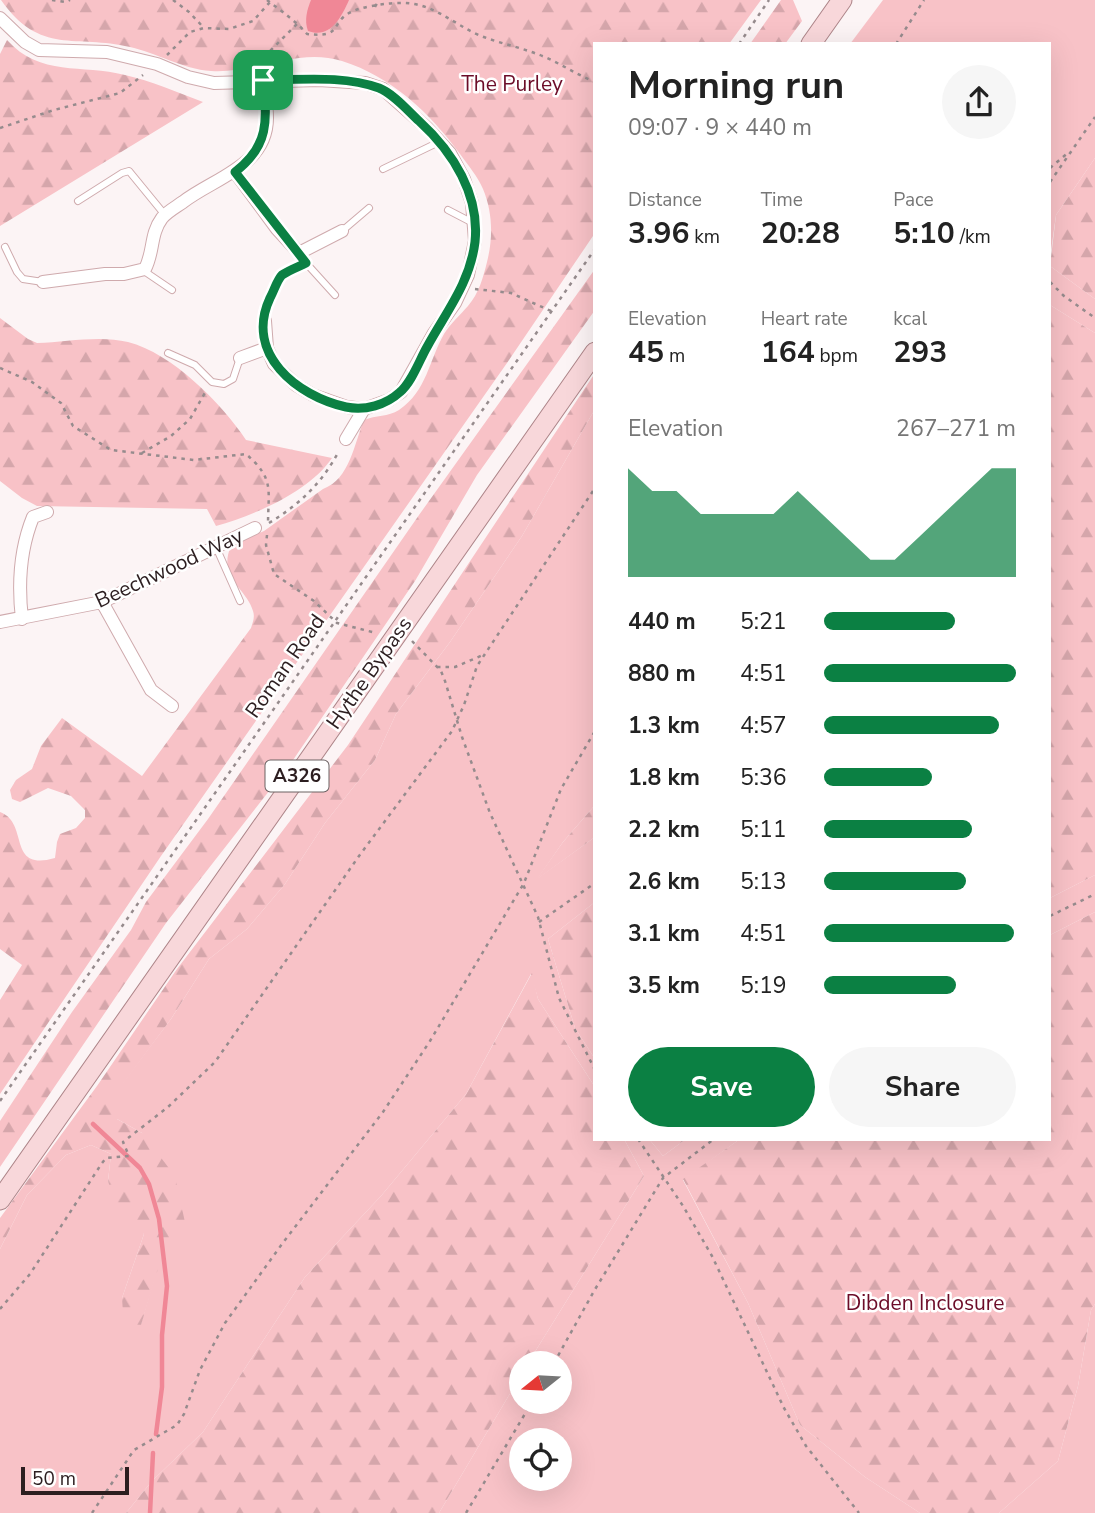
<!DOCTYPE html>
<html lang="en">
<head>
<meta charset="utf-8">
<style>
  body { margin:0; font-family:"Nunito Sans",sans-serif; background:#f6f6f6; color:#222; height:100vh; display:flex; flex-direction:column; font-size:26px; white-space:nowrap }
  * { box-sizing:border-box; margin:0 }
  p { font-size:23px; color:#767676 }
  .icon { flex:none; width:38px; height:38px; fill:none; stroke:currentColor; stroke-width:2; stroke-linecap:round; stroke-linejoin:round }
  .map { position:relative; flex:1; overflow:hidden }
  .panel { position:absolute; left:593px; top:42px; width:458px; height:1099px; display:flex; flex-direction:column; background:#fff; border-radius:0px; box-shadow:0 7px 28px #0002 }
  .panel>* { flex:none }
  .needle { width:46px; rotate:252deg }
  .buttons { position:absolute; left:509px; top:1351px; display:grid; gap:14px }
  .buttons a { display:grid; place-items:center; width:63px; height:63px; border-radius:50%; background:#fff; box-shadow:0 7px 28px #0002; font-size:35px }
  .scale { position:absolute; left:21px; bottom:18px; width:108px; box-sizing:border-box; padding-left:7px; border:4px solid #2c1e20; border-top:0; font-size:19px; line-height:24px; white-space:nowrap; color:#2c1e20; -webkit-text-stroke:5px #fff; paint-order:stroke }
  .pin { position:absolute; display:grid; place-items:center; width:60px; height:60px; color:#fff; margin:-30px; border-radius:14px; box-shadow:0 4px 10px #0006 }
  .round { display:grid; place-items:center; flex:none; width:74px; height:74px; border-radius:37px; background:#f6f6f6 }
  .summary { display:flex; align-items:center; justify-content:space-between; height:119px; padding:0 35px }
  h1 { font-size:38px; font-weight:700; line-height:52px }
  .figures { display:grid; grid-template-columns:repeat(3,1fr); gap:10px; height:119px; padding:7px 35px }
  .figures div { display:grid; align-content:center }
  .figures b { font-size:30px; font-weight:700 }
  .figures small { font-size:19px; font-weight:400 }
  .figures p { font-size:19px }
  .chart { height:196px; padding:14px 35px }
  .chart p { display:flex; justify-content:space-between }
  .chart svg { width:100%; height:126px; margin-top:7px; fill:#0b8043; opacity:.7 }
  .button { display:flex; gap:14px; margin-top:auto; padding:14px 35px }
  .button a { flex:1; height:80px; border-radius:42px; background:#0b8043; color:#fff; font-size:28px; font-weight:700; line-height:80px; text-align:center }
  .button a+a { background:#f6f6f6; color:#222 }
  ul { padding:0 35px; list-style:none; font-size:23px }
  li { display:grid; grid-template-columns:112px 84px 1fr; align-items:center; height:52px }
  li i { height:18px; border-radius:9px; background:#0b8043 }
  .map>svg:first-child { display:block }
  .green { fill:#f8c2c7; fill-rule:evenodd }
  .forest { fill:url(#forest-firs) }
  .water { fill:#f08796 }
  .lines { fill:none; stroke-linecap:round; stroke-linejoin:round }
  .stream { stroke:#f08796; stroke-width:4.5 }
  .service-casing { stroke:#cfaaad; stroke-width:8 }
  .minor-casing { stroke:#cfaaad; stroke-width:14 }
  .primary-casing { stroke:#ad8589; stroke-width:21 }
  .path { stroke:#968b8d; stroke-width:2.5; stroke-dasharray:3.5 5; stroke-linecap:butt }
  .service { stroke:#fff; stroke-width:6 }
  .minor { stroke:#fff; stroke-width:12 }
  .primary { stroke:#f8d7da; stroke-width:19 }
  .route-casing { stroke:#fff; stroke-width:14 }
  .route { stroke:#0b8043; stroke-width:9 }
  .labels { text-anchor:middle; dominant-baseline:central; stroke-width:5; stroke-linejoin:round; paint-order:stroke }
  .shield { fill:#fff; stroke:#6b6263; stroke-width:2 }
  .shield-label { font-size:19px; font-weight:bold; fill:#2c1e20 }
  .park-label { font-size:21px; fill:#6c0c28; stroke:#fff }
  .street-label { font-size:21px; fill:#2c1e20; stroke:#fff }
</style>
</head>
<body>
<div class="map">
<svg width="1095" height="1513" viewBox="0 0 1095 1513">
  <defs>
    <pattern id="forest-firs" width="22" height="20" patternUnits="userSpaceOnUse" patternTransform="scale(1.75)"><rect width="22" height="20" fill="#f8c2c7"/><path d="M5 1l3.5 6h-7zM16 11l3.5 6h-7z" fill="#d5a6ab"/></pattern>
  </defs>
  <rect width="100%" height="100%" fill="#fcf4f5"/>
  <path class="green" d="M883,0H1095V158L1056,215L1050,258V44H850Z
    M1050,266L1095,299V333L1050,305Z
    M595,409V805L563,842L538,878L595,837V902L548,939L575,1028L595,1059V1087L538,999L531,974L466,1094L381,1196L305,1277L203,1432L152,1481L126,1513H0V1249L27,1195L66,1155L91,1145L111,1154L108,1181L144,1234L122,1298L141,1324L159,1262L142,1133L117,1119L116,1092L171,1019L209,959L247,929L285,884L325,823L375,760L396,714L450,642L522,536Z
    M1095,875V912L1050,935V898Z
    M624,1139H649L663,1156L686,1139H740L683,1180L748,1303L800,1425L865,1477L920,1513H439L521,1375L522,1402H560V1363H528L644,1176ZM522,1440H560V1479H522Z
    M1095,1304V1513H999L1058,1461L1078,1386L1091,1310Z"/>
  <path class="forest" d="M1,0H761L729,44H595V233L507,363L161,856L0,1094V1000L22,965L0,949V812C30,823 6,872 55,858L57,842L60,834L76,828L85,818V810L71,796L48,788L20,802L12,799L10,790L16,780L32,769L41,746L62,718L142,776L251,628C253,622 255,617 253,611C247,589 217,577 231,546L264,531L323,489C350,479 354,444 364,420C376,415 388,417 399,410C427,391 429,360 444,334C451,323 460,315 468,306C479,293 483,278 487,262C493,238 493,213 483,189C478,177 468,165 460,154C429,112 392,77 342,61C298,47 254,74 211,71C182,69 157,53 130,47C76,34 40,56 1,0Z
    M781,0H793L802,21L785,44H750Z
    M7,40C40,77 82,64 125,75C151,81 177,92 203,102L0,226V54Z
    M1095,158V299L1050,266L1056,215Z
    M595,269V310L477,475L415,581L291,763L166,923L0,1167V1121L72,1012L131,930L146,902L208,819L419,515Z
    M1050,305L1095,333V875L1050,898Z
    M0,318L28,339L37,343C66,342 100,335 128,342C172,353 222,404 246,440L332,458C309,492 255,515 216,526L207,509L37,506L22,498L0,481Z
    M595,373V409L522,536L450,642L396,714L375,760L325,823L285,884L247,929L209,959L171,1019L117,1092V1119L142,1133L175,1176L186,1227L160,1262L141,1325L124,1327L122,1298L144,1234L120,1218L108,1181L111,1154L91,1145L66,1155L27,1195L0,1249V1218L97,1086L177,969L348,745Z
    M595,805V837L536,880L563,842Z
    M595,902V1059L575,1028L548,939Z
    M1095,912V1304L1091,1310L1078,1386L1058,1461L999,1513H920L865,1477L800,1425L748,1303L683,1179L740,1139H1050V935Z
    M532,973L538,999L595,1087V1139H624L644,1176L528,1363H522L521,1375L439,1513H126L152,1481L203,1432L305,1277L381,1196L466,1094Z
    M649,1139H686L663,1156Z"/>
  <path class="water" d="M311,0H349C341,18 330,39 308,31C304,20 307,10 311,0Z"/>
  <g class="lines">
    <path class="stream" d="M93,1124L140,1168L149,1184L159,1219L167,1286L162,1335V1387L156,1434
      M150,1513L153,1453"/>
    <defs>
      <path id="service" d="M383,169L439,142
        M78,201L122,173L129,171L165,215
        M448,210L473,223
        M342,231L369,208
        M5,247L17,272L23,279L43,282
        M306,263L335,295
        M144,271L172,290
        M168,353L195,365L212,382L224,384L233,379L240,358
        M216,547L240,601"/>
      <path id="minor" d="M0,18L25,42L39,50L107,52L157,64L188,77L214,83L319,80L365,83L383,89L427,128L450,153L464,179L472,203L475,241L468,275L455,303L434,333L401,392L389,400L364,409L347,407L313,395L296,385L274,364L267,348L265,321
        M235,172L277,229L299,253L342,231
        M43,282L105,274H124L145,269C154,252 150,234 162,218C168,211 176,207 183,202C214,178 267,166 267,118C267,105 264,92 263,80
        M240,358L267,348
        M346,439L364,409
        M102,602L151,690L172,706
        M22,619C18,585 20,549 33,517L47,512
        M0,622L102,602L255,528"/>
      <path id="primary" d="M811,44L842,0
        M0,1200L595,352"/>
    </defs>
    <use href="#service" class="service-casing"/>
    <use href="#minor" class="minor-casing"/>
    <use href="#primary" class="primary-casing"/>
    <path class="path" d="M52,0L66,2L70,0
      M173,0L189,12L204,28
      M267,0C281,11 296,21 307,34C344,38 329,23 351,12C360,7 387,3 398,3C432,1 452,24 481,36C499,43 519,47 537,54C557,61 575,74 595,82
      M375,7L379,0
      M739,44L769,0
      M896,44L924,0
      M167,55L190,32L204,28L229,29L253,21L270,2
      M266,67L270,51L298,23
      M0,128L54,110L120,93L143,75
      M1050,168L1069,152
      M1050,182L1095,117
      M1050,282L1064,296L1095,318
      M475,289L511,293L551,311
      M267,308L280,276L297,268
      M0,368L32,382L61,403L73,426L111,450L194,460L246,454C275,479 268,490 268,525
      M142,453L171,436L190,419L206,391
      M269,523C300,504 322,483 339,451
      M267,535L266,545L274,574L314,601L337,623L376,633
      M412,641L441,671L445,681L462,737L490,813L538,917L559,998L595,1070
      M437,667H455L483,655
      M1050,916L1095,894
      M539,922L595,883
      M0,1101L595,249
      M638,1139L683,1206L712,1256L784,1408L806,1446L859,1513
      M0,1309L30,1274L102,1163L106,1158L129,1156L123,1142L168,1107L215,1062L359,856L452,731L464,705L477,666L595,488
      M554,1363L594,1291L663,1178L714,1139
      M92,1513L134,1450L177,1425L184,1414L200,1370L225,1323L282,1244L383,1112L430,1041L524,883L561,789L595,731
      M466,1513L532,1402"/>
    <use href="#service" class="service"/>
    <use href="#minor" class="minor"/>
    <use href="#primary" class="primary"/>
  </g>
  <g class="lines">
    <defs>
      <path id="route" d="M263,80C301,80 343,75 379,88C394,94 408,111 419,121C453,152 480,195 475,242C470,283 446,312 427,347C419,361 412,382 400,392C386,405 365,411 346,407C297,396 244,354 270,298C274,291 277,280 282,275C289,270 298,267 306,263L235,172C270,145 267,120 263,80Z"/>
    </defs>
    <use href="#route" class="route-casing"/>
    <use href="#route" class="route"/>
  </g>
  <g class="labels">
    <rect class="shield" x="265.5" y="760.5" width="63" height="31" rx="5"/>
    <g class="shield-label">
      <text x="297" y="776">A326</text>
    </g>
    <g class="park-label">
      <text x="512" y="84">The Purley</text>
      <text x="925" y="1303">Dibden Inclosure</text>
    </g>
    <g class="street-label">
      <text transform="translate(169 568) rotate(-25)">Beechwood Way</text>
      <text transform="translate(285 666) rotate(-55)">Roman Road</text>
      <text transform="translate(369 673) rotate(-55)">Hythe Bypass</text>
    </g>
  </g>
</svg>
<div class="buttons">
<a><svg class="needle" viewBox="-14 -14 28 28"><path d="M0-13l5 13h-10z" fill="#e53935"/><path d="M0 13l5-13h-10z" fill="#767676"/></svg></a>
<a><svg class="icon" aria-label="locate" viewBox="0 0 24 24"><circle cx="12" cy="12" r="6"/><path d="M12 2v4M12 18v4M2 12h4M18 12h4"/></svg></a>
</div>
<div class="scale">50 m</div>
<div class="pin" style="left:263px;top:80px;background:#1e9e55"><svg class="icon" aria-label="arrive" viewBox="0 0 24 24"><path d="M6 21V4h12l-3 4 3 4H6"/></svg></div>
<section class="panel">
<div class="summary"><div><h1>Morning run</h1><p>09:07 · 9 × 440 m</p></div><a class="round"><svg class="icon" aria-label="share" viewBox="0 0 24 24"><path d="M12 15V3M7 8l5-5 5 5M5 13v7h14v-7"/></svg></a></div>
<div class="figures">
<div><p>Distance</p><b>3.96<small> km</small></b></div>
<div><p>Time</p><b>20:28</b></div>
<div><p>Pace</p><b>5:10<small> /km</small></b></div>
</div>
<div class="figures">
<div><p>Elevation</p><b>45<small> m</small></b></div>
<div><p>Heart rate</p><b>164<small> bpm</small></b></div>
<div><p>kcal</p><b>293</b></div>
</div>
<div class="chart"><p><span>Elevation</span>267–271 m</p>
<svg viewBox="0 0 160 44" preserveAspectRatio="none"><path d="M0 44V6L10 14L20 14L30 22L40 22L50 22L60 22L70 14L80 22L90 30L100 38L110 38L120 30L130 22L140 14L150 6L160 6V44z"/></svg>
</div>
<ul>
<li><b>440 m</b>5:21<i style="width:68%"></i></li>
<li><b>880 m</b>4:51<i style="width:100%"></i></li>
<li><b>1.3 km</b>4:57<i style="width:91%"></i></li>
<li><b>1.8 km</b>5:36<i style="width:56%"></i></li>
<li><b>2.2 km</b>5:11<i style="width:77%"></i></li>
<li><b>2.6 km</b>5:13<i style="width:74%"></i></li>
<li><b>3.1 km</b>4:51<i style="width:99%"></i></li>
<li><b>3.5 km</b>5:19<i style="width:69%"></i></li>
</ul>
<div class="button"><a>Save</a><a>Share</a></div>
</section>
</div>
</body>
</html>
